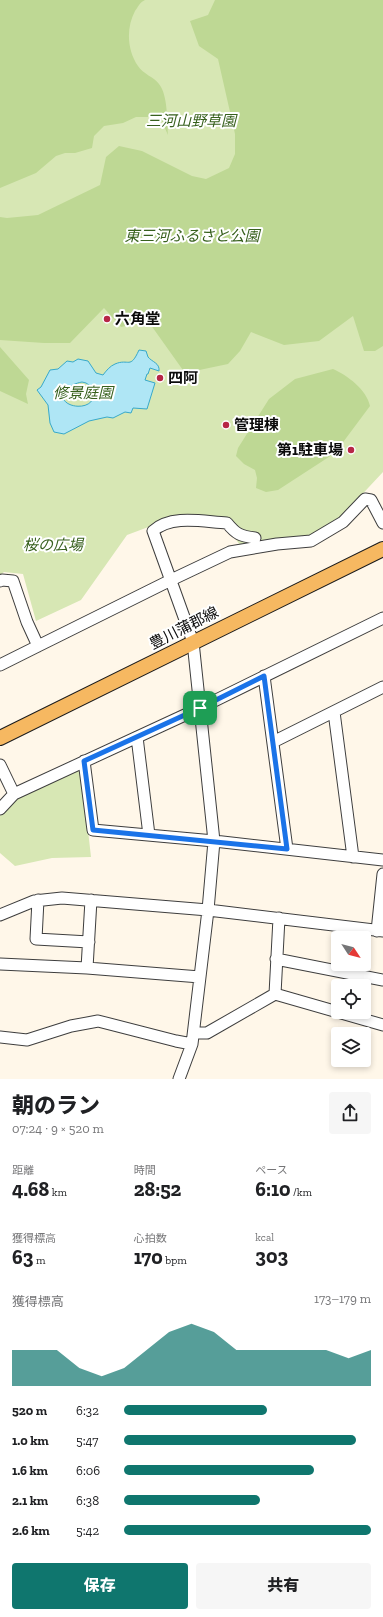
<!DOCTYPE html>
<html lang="ja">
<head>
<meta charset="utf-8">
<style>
  body { margin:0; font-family:"Zilla Slab","Noto Sans JP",serif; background:#f6f6f6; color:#202124; height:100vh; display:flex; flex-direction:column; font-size:15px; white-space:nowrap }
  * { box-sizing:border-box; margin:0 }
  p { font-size:13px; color:#757577 }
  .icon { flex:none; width:22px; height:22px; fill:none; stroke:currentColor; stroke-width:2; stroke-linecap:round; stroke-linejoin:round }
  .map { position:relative; height:1079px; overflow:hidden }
  .side { display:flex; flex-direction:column; background:#fff; flex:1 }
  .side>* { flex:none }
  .needle { width:26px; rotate:126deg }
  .fabs { position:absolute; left:331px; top:931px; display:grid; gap:8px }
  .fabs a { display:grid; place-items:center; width:40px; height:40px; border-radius:4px; background:#fff; box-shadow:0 2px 6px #0003; font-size:20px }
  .pin { position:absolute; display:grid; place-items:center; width:34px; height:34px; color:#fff; margin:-17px; border-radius:8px; box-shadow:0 2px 6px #0006 }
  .round { display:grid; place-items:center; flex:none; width:42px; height:42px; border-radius:4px; background:#f6f6f6 }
  .headline { display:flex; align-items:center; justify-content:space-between; height:68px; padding:0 12px }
  h1 { font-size:22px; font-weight:800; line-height:30px }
  .stats { display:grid; grid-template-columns:repeat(3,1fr); gap:6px; height:68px; padding:4px 12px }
  .stats div { display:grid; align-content:center }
  .stats b { font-size:20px; font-weight:800 }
  .stats small { font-size:11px; font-weight:400 }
  .stats p { font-size:11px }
  .chart { height:112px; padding:8px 12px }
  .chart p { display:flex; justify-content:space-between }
  .chart svg { width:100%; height:72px; margin-top:4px; fill:#0f766e; opacity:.7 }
  .action { display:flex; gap:8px; margin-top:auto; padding:8px 12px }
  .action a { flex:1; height:46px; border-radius:4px; background:#0f766e; color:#fff; font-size:16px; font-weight:800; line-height:46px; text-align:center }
  .action a+a { background:#f6f6f6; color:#202124 }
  ul { padding:0 12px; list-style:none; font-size:13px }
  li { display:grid; grid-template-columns:64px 48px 1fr; align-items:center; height:30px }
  li i { height:10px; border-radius:5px; background:#0f766e }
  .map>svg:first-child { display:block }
  .green { fill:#d7e7b4 }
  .forest { fill:#bed894 }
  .water { fill:#afe6f5; stroke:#37a9ca; fill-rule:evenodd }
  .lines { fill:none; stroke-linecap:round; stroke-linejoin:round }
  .minor-casing { stroke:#3e3e3e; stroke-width:13 }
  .major-casing { stroke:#1c1c1c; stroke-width:16 }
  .minor { stroke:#fff; stroke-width:11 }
  .major { stroke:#f6b861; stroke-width:14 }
  .route-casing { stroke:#fff; stroke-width:8 }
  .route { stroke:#1a73e8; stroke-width:5 }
  .poi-dot { fill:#b72646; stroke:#fff; stroke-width:1.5 }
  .labels { text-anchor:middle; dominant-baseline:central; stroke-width:4; stroke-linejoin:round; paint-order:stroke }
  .park-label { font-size:15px; font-style:italic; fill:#37601d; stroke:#fff }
  .poi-label { font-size:15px; font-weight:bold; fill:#0b0b0b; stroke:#fff; text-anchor:start }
  .street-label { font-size:15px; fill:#0b0b0b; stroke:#fff }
</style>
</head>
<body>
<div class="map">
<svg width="383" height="1079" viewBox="0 0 383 1079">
  <rect width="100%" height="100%" fill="#fff7e9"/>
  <path class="green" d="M0,0H383V472L340,518L308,538L241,546L222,522L175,517L127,535L81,600L36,621L23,574L4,572L0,575Z
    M81,768L91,857L52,858L15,866L0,853V816L19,797Z"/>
  <path class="forest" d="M0,0H145C140,2 138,7 135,11C126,28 127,50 138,66C143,74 154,77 159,84C168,95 167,121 168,135L160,117H136L123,123L104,126L94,136L92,148L75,153H65L56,156L36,173L0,188Z
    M215,0H383V346L375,351H364L353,316L319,341L284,345L251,332L240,351L228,364L185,373L148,321L121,327L104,308L70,343H44L0,340V217L7,218L38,215L100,185L106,157L119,146L142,151L192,176L206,179L229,168L235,154V134L218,59L199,46L190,21L208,15Z
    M0,347L29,380L26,394L28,404L0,391Z
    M333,369C347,375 367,390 370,406L335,453L278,490L266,492L256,488L257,478L255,470L244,464L236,456L238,448L269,399L295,379Z"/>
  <path class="water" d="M139,350L146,351L148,357C152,362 160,363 159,371L150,368L148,374H147L145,380L155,383L147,409L133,408L131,413L125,412L113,418L107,417L89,421L64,434L54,432L50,423L48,405L37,390L41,387L50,370L58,369L67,361L73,362L78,359L88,361L96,373L103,375C106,371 110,366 115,364C129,358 130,370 139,350ZM82,382L86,383L92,387C103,415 53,409 65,391C69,386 76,383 82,382Z"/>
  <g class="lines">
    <defs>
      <path id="minor" d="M0,581L2,580L13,581L27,622L38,646L171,580L230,552L277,544L311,541L343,522L365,499L371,500L383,523
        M0,665L38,646
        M264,676L287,849
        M334,712L353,857
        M137,737L149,835
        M273,742L383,687
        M84,761L93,830L214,841L383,860
        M0,765L14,794
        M0,809L14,794L200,708L383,618
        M38,900L36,939L89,942
        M0,915L34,901L62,898L208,910L383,931
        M377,931L383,874
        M276,959L383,980
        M0,964L87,968L200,977
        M87,968L91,900
        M275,994L279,918
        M194,1033H207L275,994L383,1025
        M0,1037L27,1040L71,1026L98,1021L176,1041L192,1044
        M179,1079L192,1044L208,910L214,841L193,642L153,531C172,514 204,522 227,523C236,534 240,536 255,538"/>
      <path id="major" d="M0,738L383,549"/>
    </defs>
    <use href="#minor" class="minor-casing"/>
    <use href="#major" class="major-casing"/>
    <use href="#minor" class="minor"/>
    <use href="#major" class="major"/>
  </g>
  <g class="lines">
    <defs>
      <path id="route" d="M264,676L287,849L93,830L84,761L200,708Z"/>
    </defs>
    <use href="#route" class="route-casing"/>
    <use href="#route" class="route"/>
  </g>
  <g class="poi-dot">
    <circle cx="107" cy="319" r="4"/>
    <circle cx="160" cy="378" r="4"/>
    <circle cx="226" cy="425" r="4"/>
    <circle cx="351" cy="450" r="4"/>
  </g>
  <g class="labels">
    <g class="park-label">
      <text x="191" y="121">三河山野草園</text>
      <text x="192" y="236">東三河ふるさと公園</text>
      <text x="83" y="393">修景庭園</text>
      <text x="53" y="545">桜の広場</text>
    </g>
    <g class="poi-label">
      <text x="115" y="319">六角堂</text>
      <text x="168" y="378">四阿</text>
      <text x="234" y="425">管理棟</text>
      <text x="343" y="450" text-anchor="end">第1駐車場</text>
    </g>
    <g class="street-label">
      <text transform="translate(184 628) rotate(-27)">豊川蒲郡線</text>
    </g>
  </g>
</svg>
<div class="fabs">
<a><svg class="needle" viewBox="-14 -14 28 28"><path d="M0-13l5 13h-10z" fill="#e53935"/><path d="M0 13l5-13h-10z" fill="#757577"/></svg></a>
<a><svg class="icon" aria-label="locate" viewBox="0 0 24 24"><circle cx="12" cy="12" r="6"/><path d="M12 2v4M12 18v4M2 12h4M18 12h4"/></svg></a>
<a><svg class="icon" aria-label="layers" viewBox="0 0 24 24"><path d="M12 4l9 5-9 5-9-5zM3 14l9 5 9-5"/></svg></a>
</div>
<div class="pin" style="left:200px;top:708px;background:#1e9e55"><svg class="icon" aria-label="arrive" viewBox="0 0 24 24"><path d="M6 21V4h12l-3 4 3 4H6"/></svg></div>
</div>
<section class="side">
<div class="headline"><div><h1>朝のラン</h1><p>07:24 · 9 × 520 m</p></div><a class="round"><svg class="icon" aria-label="share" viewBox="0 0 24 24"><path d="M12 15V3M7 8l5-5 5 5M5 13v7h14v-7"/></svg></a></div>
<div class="stats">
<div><p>距離</p><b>4.68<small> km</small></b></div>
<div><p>時間</p><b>28:52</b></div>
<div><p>ペース</p><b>6:10<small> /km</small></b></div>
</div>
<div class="stats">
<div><p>獲得標高</p><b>63<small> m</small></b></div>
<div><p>心拍数</p><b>170<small> bpm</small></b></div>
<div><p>kcal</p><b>303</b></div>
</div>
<div class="chart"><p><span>獲得標高</span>173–179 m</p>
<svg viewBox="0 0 160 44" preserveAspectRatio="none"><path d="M0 44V22L10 22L20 22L30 33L40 38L50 33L60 22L70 11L80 6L90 11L100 22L110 22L120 22L130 22L140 22L150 27L160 22V44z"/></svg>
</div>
<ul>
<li><b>520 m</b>6:32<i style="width:58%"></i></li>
<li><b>1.0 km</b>5:47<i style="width:94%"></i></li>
<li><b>1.6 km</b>6:06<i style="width:77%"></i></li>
<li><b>2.1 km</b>6:38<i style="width:55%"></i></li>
<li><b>2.6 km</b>5:42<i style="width:100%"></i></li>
</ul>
<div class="action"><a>保存</a><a>共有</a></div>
</section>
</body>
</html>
